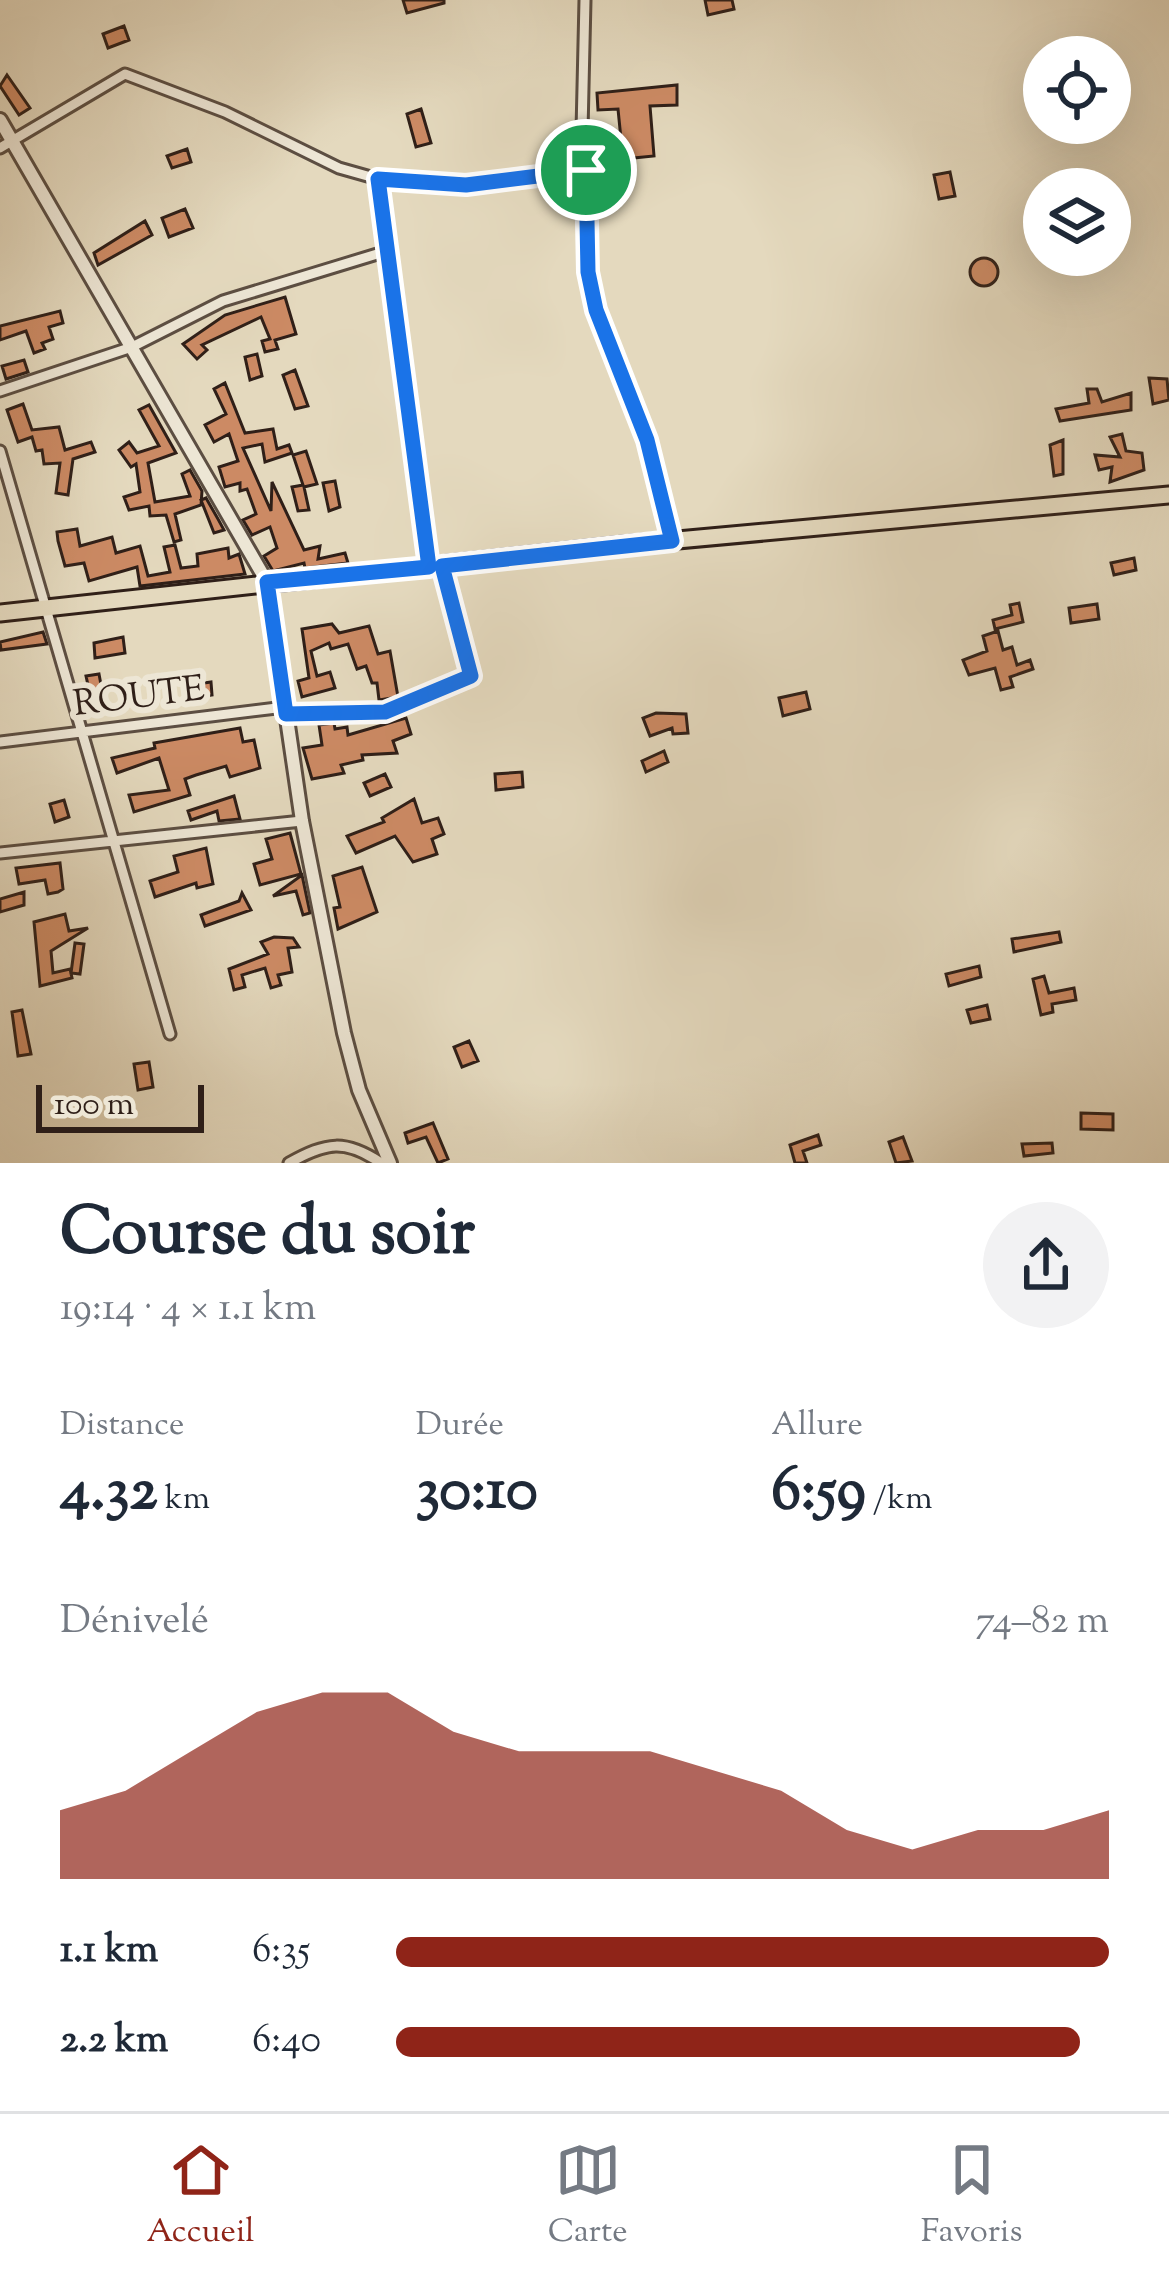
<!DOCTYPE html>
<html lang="fr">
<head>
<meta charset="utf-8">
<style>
  body { margin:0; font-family:"Sorts Mill Goudy",serif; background:#f2f2f3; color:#1f2937; height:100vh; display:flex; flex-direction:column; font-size:45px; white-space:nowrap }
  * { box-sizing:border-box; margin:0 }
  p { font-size:39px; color:#747a83 }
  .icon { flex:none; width:66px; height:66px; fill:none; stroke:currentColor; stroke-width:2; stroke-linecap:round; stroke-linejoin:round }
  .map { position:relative; height:1163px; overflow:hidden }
  .drawer { display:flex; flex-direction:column; background:#fff; flex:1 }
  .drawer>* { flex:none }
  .controls { position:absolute; left:1023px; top:36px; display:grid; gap:24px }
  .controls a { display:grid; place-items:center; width:108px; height:108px; border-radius:50%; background:#fff; box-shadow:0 12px 48px #0002; font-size:60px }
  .scale { position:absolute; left:36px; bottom:30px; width:168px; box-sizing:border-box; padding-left:12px; border:6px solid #2f1f18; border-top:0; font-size:33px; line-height:42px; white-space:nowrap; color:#2f1f18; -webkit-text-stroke:9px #ede6d5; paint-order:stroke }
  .pin { position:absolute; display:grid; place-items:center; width:102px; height:102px; color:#fff; margin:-51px; border:6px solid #fff; border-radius:50%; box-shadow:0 3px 12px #0007 }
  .round { display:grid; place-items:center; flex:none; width:126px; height:126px; border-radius:63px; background:#f2f2f3 }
  .overview { display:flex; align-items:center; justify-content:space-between; height:204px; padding:0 60px }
  h1 { font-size:66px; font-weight:800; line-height:90px }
  .metrics { display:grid; grid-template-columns:repeat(3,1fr); gap:18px; height:204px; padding:12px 60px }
  .metrics div { display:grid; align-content:center }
  .metrics b { font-size:60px; font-weight:800 }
  .metrics small { font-size:33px; font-weight:400 }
  .metrics p { font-size:33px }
  .chart { height:336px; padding:24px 60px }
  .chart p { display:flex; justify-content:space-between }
  .chart svg { width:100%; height:216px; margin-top:12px; fill:#8f2418; opacity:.7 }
  ul { padding:0 60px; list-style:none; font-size:39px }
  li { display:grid; grid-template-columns:192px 144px 1fr; align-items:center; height:90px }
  li i { height:30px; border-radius:15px; background:#8f2418 }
  .dock { display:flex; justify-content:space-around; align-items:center; height:168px; border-top:3px solid #e0e1e3; background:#fff; font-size:33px; color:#747a83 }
  .dock a { display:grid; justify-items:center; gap:6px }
  .dock .current { color:#8f2418 }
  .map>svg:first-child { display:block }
  .building { fill:#cc8a64; stroke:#2f1f18; stroke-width:3 }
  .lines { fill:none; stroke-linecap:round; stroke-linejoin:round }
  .minor-casing { stroke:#5c4e42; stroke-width:15 }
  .tertiary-casing { stroke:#5c4e42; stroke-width:18 }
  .primary-casing { stroke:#2f1f18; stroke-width:21 }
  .minor { stroke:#ede6d5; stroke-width:9 }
  .tertiary { stroke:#ede6d5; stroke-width:12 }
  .primary { stroke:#e4d9be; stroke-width:15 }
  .route-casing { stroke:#fff; stroke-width:24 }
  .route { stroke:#1a73e8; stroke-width:15 }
  .labels { text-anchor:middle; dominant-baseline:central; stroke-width:12; stroke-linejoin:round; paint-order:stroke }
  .street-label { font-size:36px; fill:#2f1f18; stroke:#ede6d5 }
</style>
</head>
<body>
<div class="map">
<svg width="1169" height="1163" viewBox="0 0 1169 1163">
  <rect width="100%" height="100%" fill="#e4d9be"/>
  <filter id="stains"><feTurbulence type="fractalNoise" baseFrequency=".00167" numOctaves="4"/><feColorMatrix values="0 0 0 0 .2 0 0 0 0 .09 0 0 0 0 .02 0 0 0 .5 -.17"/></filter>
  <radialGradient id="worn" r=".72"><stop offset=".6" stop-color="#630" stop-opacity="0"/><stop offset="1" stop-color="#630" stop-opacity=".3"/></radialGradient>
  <path class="building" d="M403,0H444V3L407,13Z
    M705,0H732L734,9L708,15Z
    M124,26L129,40L108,48L103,34Z
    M7,75L30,108L19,115L0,86Z
    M677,85V105L650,106L654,156L623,159L618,109L598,110L597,93Z
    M421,109L431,143L416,147L407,114Z
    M187,149L191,162L172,168L167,156Z
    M950,172L955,196L939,199L934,175Z
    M185,209L193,228L169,237L162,218Z
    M145,221L152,235L98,265L94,253Z
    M970 272a14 14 0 1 1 28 0a14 14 0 1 1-28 0Z
    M285,297L296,334L275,340L278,349L265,352L262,341L270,339L261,317L202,345L207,350L197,359L183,344L225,315Z
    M60,311L63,323L49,327L53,339L42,343L45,349L34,353L26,331L0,340V326Z
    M257,354L262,376L250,380L245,357Z
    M24,360L28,372L6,379L2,366Z
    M295,370L308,406L295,409L283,375Z
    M1149,378L1167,379L1169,400L1153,404Z
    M225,383L245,433L273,429L277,449L289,445L292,453L265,462L262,444L243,448L271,511L272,482L304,550L320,546L318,559L345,553L348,563L305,568L304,563L273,571L264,556L277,548L270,527L252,535L243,520L256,514L247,489L240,491V483L225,487L219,467L238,461L229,434L214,442L205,425L226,414L214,389Z
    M1087,389H1097L1102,402L1131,393V410L1060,421L1056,409L1089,403Z
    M23,404L32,430L59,427L65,450L91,442L95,452L73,459L68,495L56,493L60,463L44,464L42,450L36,451L32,437L18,442L7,410Z
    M149,405L176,453L148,463L155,502L190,496L182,474L190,470L202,491L201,505L175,514L181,540L174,542L166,515L150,516L149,506L129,510L124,497L140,492L136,464L131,467L119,450L129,442L137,453L159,446L139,410Z
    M1122,434L1126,451L1142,453L1144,470L1110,482L1112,467L1099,470L1095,455L1120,457L1110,437Z
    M1063,440V474L1054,476L1050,445Z
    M306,451L317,484L304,487L309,510L298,511L292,487L303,485L293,455Z
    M335,481L340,507L329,511L323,483Z
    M206,498L218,519L224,530L214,533L201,500Z
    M77,529L80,546L112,537L116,553L140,546L148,576L170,572L164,547L175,545L181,568L198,566L197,554L228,548L229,558L239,554L245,574L140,586L137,567L89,581L84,563L65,566L58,541L57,532Z
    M1134,558L1136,570L1114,575L1111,563Z
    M1019,603L1023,622L995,629L993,620L1012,615L1010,605Z
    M1097,604L1099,619L1071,623L1069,608Z
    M332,624L339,633L369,626L378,654L390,651L398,697L379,700L377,683H372L366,666L357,669L348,644L331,649L329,643L311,651L317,676L330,672L335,688L302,697L298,681L309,678L302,629Z
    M998,631L1003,650L1012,647L1017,665L1030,660L1033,669L1010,677L1013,687L1001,690L995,668L969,675L963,660L987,651L983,636Z
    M43,632L47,644L1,650L0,642Z
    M123,637L125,653L95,658L94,643Z
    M99,674L104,701L92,703L86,676Z
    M211,682L212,695L191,698L190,685Z
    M806,692L810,709L783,716L779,698Z
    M656,713L686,714L688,733L673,734L672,728L650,736L643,718Z
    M406,718L411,734L393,741L397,753L362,755L363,760L341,765L344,773L312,779L303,748L322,745L319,725L334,723L335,729L347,727L348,735Z
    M240,728L243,742L254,740L260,768L230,777L226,766L196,775L185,779L190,795L134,812L129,795L169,790L159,758L117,773L112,758L155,748L154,743Z
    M664,751L668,762L646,772L642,761Z
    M522,772L523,787L496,790L495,774Z
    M385,774L391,787L370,796L364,783Z
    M234,796L240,819L219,821L217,811L191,820L188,811Z
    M414,799L422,823L438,818L444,834L432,839L437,854L413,862L395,836L356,853L347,836L384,822L382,818Z
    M64,800L69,817L55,822L50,804Z
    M290,833L301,874L260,885L254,864L272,859L266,839Z
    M206,848L213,884L197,888L196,883L155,897L150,881L178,872L174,856Z
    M60,863L63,889L58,892L48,894L45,880L19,884L16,868Z
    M362,867L377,912L338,929L334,908L340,907L333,876Z
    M302,875L310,913L303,915L296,891L273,896Z
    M24,892V905L0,912V899Z
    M242,893L251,910L205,926L201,915L239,901Z
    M65,914L69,931L88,928L51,951L53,973L70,969L72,978L40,986L34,922Z
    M1059,932L1061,942L1014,952L1012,939Z
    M274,937L293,938L299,947L288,948L292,972L278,975L281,985L271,988L265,968L242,975L245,987L234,990L229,969L268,954L261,942Z
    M75,943L84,944L80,974L71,973Z
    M979,966L981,977L949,986L946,974Z
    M1044,976L1049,993L1074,988L1076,1000L1052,1004L1053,1012L1041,1015L1033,979Z
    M987,1005L990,1019L971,1023L967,1010Z
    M22,1010L31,1054L18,1056L12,1012Z
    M469,1041L478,1061L462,1067L454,1047Z
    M149,1062L153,1087L138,1090L134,1064Z
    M1081,1113L1113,1114V1130L1081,1129Z
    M433,1123L448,1159L438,1163L426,1137L408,1143L405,1133Z
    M818,1135L821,1145L803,1151L807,1163H795L790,1145Z
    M903,1137L912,1161L896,1163L889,1142Z
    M1052,1143L1053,1153L1024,1156L1022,1144Z"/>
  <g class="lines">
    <defs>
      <path id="minor" d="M585,0L582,131L588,272L596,311L647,440L672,541
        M0,148L125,74L225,112L339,168L378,179L466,185L586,170
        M378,179L429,567
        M0,391L132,347L223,301L387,251
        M0,451L170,1034
        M286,714L385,712L471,676L442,565
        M0,742L285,707
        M0,853L302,821
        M289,1163C327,1142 345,1139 381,1163"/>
      <path id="tertiary" d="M0,120L267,582L302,821L344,1033L359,1090L390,1163"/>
      <path id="primary" d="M0,613L623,545L1169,495"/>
    </defs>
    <use href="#minor" class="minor-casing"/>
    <use href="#tertiary" class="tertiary-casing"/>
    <use href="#primary" class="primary-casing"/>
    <use href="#minor" class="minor"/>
    <use href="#tertiary" class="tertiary"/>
    <use href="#primary" class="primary"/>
  </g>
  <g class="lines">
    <defs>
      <path id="route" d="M586,170L588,272L596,310L647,440L672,541L442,566L471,676L385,712L286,714L267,582L429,567L378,179L466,185Z"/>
    </defs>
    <use href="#route" class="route-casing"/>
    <use href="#route" class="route"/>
  </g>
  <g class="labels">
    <g class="street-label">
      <text transform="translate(139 698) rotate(-7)">ROUTE</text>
    </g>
  </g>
  <rect width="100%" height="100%" filter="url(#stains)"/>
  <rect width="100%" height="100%" fill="url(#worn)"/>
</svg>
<div class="controls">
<a><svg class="icon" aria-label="locate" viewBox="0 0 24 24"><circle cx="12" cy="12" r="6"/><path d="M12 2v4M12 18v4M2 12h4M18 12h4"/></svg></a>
<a><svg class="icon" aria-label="layers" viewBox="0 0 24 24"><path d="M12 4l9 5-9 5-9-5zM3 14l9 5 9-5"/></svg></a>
</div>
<div class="scale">100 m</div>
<div class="pin" style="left:586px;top:170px;background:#1e9e55"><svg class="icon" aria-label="arrive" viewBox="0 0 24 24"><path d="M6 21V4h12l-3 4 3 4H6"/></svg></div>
</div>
<section class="drawer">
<div class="overview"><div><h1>Course du soir</h1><p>19:14 · 4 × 1.1 km</p></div><a class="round"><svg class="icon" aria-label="share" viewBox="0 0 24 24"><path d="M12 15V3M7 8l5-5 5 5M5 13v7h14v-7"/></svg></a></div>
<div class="metrics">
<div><p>Distance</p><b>4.32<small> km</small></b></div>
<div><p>Durée</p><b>30:10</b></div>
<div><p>Allure</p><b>6:59<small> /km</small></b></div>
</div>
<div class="chart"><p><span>Dénivelé</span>74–82 m</p>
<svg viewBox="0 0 160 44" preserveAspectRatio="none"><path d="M0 44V30L10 26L20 18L30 10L40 6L50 6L60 14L70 18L80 18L90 18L100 22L110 26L120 34L130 38L140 34L150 34L160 30V44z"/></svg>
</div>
<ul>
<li><b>1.1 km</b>6:35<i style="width:100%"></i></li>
<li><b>2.2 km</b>6:40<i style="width:96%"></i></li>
</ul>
</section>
<nav class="dock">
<a class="current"><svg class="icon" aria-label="home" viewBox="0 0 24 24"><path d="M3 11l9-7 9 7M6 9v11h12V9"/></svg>Accueil</a>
<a><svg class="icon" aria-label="map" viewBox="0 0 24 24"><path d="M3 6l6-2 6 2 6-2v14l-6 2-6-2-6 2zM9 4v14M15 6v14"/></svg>Carte</a>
<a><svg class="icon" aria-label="saved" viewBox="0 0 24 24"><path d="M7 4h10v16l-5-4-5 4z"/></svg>Favoris</a>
</nav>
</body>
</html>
